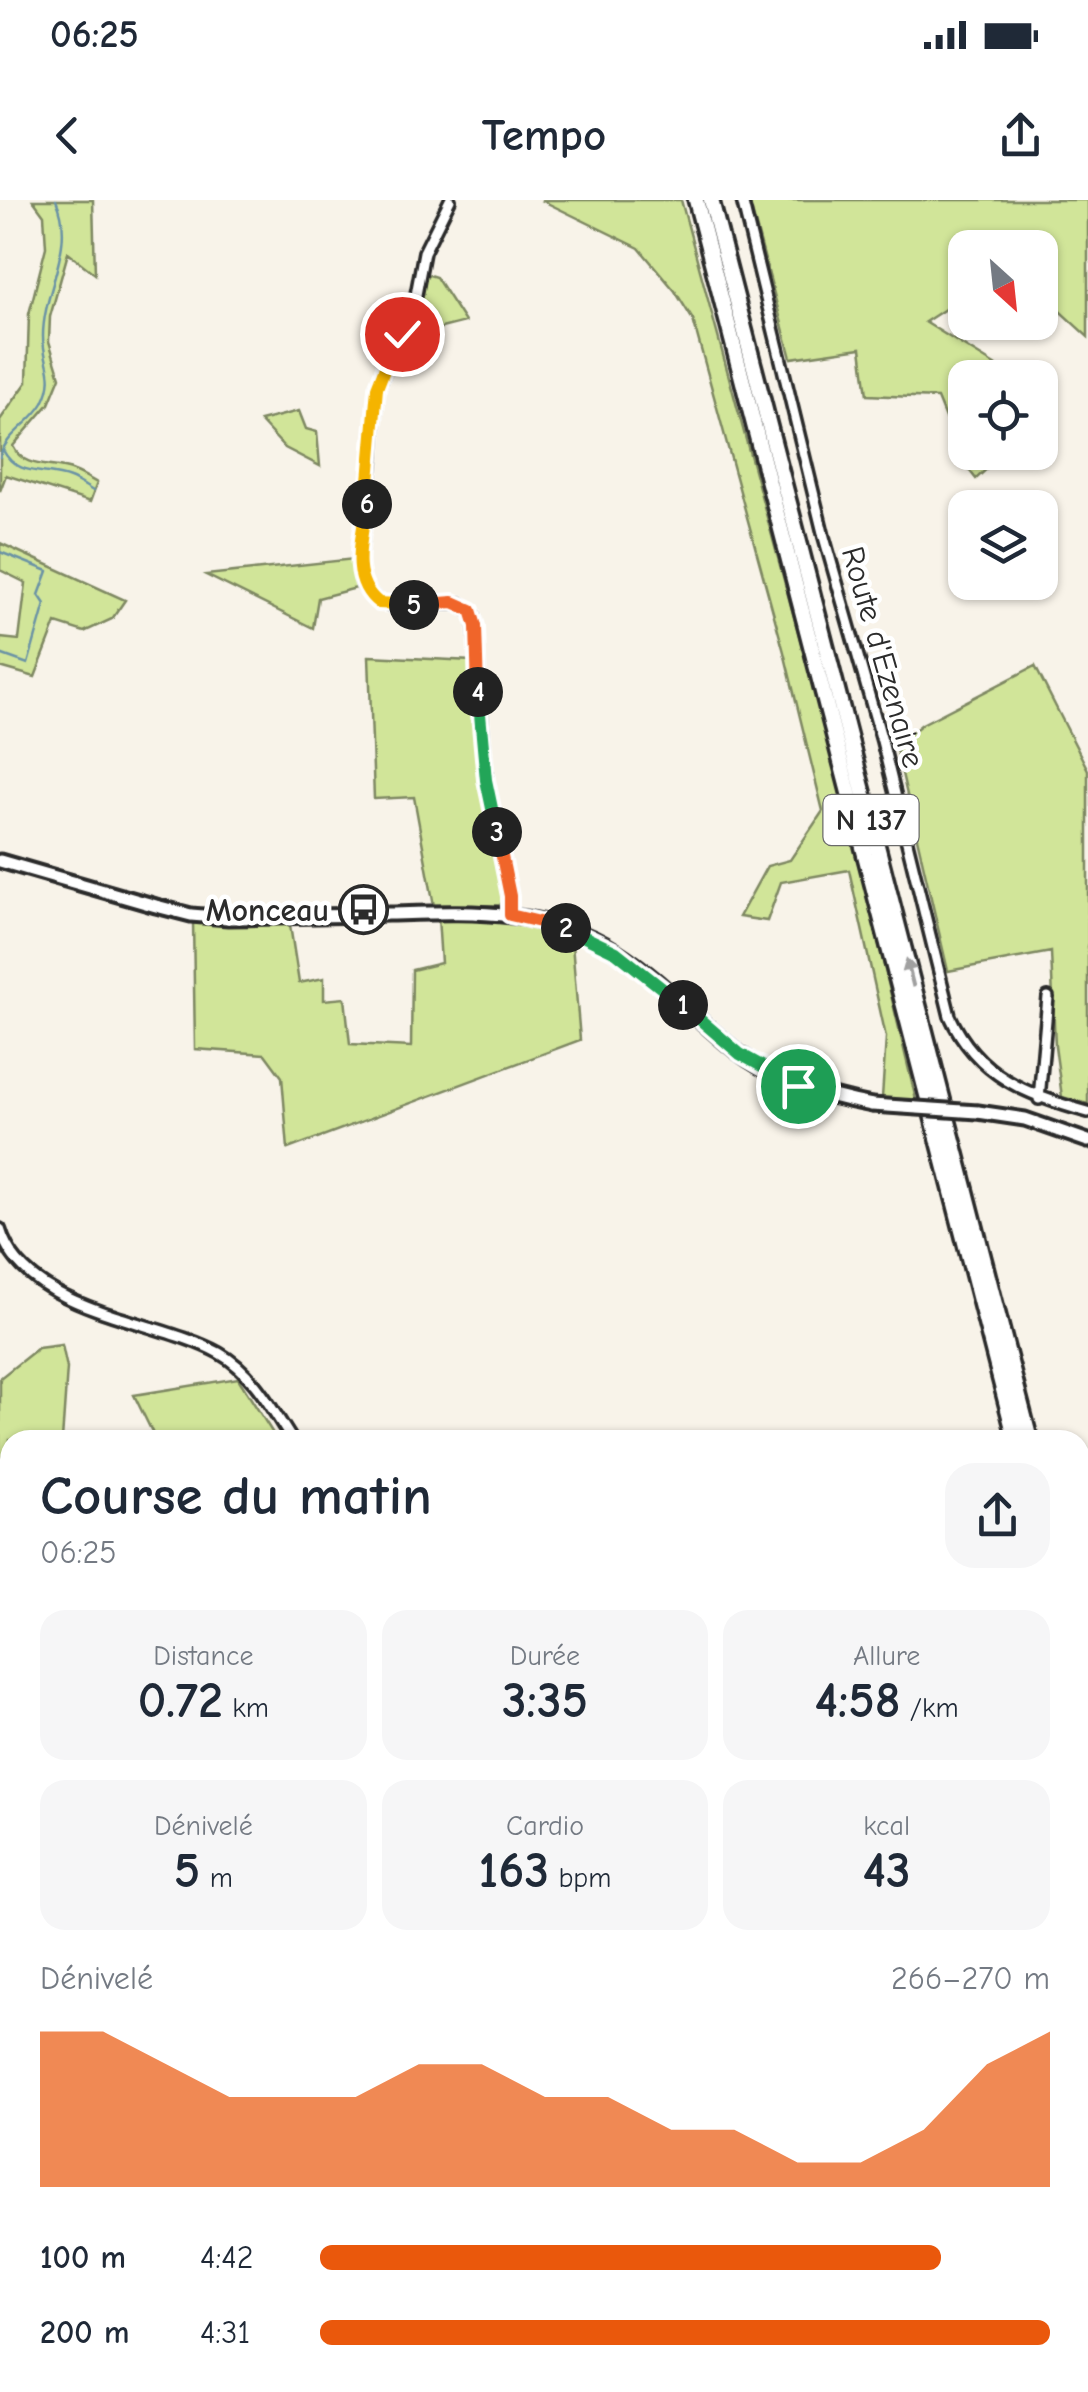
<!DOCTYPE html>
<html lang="fr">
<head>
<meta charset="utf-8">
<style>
  body { margin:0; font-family:"Comic Neue",sans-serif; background:#f6f6f7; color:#1f2937; height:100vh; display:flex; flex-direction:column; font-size:38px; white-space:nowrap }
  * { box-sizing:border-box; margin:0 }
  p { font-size:32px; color:#747a83 }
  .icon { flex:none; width:55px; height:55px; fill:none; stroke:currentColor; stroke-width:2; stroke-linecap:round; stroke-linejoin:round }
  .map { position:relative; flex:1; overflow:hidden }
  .details { position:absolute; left:0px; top:1230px; width:1090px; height:962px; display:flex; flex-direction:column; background:#fff; border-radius:30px 30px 0 0; box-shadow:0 2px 8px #0004 }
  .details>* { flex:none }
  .needle { width:65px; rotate:153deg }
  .controls { position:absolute; left:948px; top:30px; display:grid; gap:20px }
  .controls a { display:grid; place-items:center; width:110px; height:110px; border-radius:20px; background:#fff; box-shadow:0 2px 8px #0004; font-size:50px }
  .pin { position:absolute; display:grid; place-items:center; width:85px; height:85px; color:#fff; margin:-42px; border:5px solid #fff; border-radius:50%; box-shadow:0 2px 10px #0007 }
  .km { position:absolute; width:50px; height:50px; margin:-25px; border-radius:50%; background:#222; color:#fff; font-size:28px; line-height:50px; text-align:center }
  .round { display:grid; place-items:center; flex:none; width:105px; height:105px; border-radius:30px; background:#f6f6f7 }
  .headline { display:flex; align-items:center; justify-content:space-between; height:170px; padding:0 40px }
  h1 { font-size:55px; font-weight:800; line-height:75px }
  .metrics { display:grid; grid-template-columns:repeat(3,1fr); gap:15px; height:170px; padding:10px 40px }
  .metrics div { display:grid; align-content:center; border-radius:25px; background:#f6f6f7; text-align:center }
  .metrics b { font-size:50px; font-weight:800 }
  .metrics small { font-size:28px; font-weight:400 }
  .metrics p { font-size:28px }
  .chart { height:280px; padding:20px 40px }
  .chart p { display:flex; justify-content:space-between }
  .chart svg { width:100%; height:180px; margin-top:10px; fill:#ea580c; opacity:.7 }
  ul { padding:0 40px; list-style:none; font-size:32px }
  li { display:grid; grid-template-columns:160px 120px 1fr; align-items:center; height:75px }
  li i { height:25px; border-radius:12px; background:#ea580c }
  .status { display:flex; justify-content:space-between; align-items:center; height:70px; padding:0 50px; background:#fff; direction:ltr }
  .status svg { height:28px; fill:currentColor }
  header { display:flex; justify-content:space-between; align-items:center; height:130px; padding:0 40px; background:#fff; font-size:45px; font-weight:800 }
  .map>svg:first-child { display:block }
  .green { fill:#d1e599; stroke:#7e8862; stroke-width:2.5 }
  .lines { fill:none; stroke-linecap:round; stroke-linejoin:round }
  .stream { stroke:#6b93a5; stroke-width:2.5 }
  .minor-casing { stroke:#2b2b2b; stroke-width:16 }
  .tertiary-casing { stroke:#2b2b2b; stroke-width:19 }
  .trunk-casing { stroke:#2b2b2b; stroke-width:21 }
  .minor { stroke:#fff; stroke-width:9 }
  .tertiary { stroke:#fff; stroke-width:11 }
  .trunk { stroke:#fff; stroke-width:14 }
  .tertiary-bridge-casing { stroke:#2b2b2b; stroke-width:19; stroke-linecap:butt }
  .tertiary-bridge { stroke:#fff; stroke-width:11 }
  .oneway { fill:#a0a0a0 }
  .split-1-casing { stroke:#fff; stroke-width:20 }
  .split-2-casing { stroke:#fff; stroke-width:20 }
  .split-3-casing { stroke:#fff; stroke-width:20 }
  .split-4-casing { stroke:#fff; stroke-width:20 }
  .split-5-casing { stroke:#fff; stroke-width:20 }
  .split-6-casing { stroke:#fff; stroke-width:20 }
  .split-7-casing { stroke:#fff; stroke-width:20 }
  .split-8-casing { stroke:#fff; stroke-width:20 }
  .split-1 { stroke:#22a559; stroke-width:12 }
  .split-2 { stroke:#22a559; stroke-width:12 }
  .split-3 { stroke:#f0652b; stroke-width:12 }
  .split-4 { stroke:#22a559; stroke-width:12 }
  .split-5 { stroke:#f0652b; stroke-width:12 }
  .split-6 { stroke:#f5b400; stroke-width:12 }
  .split-7 { stroke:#f5b400; stroke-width:12 }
  .split-8 { stroke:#f5b400; stroke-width:12 }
  .labels { text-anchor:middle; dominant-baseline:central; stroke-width:9; stroke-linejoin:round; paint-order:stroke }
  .shield { fill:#fff; stroke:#6b6b6b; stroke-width:2.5 }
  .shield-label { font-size:30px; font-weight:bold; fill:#2b2b2b }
  .street-label { font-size:32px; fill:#2b2b2b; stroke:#fff }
  .poi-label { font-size:32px; font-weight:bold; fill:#2b2b2b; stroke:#fff; text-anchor:end }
</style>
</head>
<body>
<div class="status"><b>06:25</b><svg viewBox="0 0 49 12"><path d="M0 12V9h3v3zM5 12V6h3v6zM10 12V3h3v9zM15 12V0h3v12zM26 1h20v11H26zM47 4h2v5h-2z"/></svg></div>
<header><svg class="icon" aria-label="back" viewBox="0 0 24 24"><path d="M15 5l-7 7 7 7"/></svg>Tempo<svg class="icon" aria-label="share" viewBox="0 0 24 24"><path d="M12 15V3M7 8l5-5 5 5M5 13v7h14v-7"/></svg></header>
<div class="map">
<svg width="1088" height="2192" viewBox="0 0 1088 2192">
  <rect width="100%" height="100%" fill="#f8f3e9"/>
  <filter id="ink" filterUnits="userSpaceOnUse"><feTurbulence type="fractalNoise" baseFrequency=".01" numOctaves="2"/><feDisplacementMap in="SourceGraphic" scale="20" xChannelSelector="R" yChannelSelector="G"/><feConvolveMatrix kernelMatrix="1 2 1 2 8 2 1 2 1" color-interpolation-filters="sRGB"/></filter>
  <g filter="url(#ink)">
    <path class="green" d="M33,0H93L95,74L68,53L50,117L49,141L60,177L49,204L13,246C24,271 54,262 74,271C82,274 90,279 97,283L90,302L6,275L0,291V220L27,182L29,114L46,47L44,15Z
      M541,0H681L852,631L916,900L882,898L886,837L849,670L781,682L767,721L739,717L767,666L790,660L823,611L784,452L693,120L675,91L639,48Z
      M749,0H1088V137L1040,93V48H965V96L925,122L1014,177L965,178V252L1004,253L976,279L963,262L937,198L867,195L861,148L791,158Z
      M426,74L436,77L465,122L414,135Z
      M299,211L306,229L317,232L320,266L285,248L260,221Z
      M0,343L125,400L112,419L84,432L56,423L35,477L0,467V438L19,440L26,383L0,370Z
      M354,359L360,387L318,398L313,428L206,375Z
      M369,456L472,461L480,578L506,699L500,705L434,706L414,597L374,599Z
      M1035,466L1088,570V904L1062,897L1055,846L1051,752L948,771L897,552L906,537L922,524Z
      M438,717C487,718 528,721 572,744L580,840L288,949L282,877L265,854L195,849L193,720L290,725L299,783L324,778V800L345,798L350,844L411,847L412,770L441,763Z
      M62,1145L67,1168L62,1240H10V1477L0,1457V1178L38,1148Z
      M238,1178L277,1240H156L134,1195Z
      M10,1534V1877L0,1855V1537Z
      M10,2046V2113L0,2116V2047Z
      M54,2183V2182L110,2183L86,2192H57Z"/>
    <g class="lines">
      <path class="stream" d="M3,250C17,278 46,268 70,278C78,281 86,287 93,291
        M0,257C6,233 31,224 43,203C58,174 43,164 43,136C43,90 77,45 56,0
        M0,352L48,371L39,395L45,404L28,464L0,454
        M0,1460L10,1481"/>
      <defs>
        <path id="minor" d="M450,0L424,52L413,111L377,188L372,264L359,360L363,385L379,403L400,407L459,403L474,415L486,580L510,697V715
          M742,0L824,337L882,541L950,816C977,876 1029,896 1088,912
          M1039,899L1048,797
          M0,1029C24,1112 155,1118 219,1153C253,1172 272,1209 292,1240
          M0,1523H1
          M945,2182L954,2192
          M902,2192L914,2182"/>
        <path id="tertiary" d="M0,661L156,706L191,715L228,718C281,717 334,716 388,714C467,712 546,707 616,751C661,779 697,821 739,853C778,882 825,896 872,905
          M978,912L1025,919L1088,941"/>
        <path id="trunk" d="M696,0L1016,1240
          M711,0L1030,1240
          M1080,1432L1088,1464
          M1080,1489L1088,1521"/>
      </defs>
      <use href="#minor" class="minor-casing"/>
      <use href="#tertiary" class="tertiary-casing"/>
      <use href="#trunk" class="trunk-casing"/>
      <use href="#minor" class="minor"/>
      <use href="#tertiary" class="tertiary"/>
      <use href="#trunk" class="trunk"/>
      <defs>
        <path id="tertiary-bridge" d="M872,905L978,912"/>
      </defs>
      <use href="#tertiary-bridge" class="tertiary-bridge-casing"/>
      <use href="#tertiary-bridge" class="tertiary-bridge"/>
    </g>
    <defs><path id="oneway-solid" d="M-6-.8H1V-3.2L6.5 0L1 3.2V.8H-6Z" transform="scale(2.5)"/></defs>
    <use class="oneway" href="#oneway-solid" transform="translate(910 773) rotate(-104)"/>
  </g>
  <g class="lines" filter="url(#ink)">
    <defs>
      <path id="split-1" d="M683,805L740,854L798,886"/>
      <path id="split-2" d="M566,728L616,752L683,805"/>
      <path id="split-3" d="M497,632L510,696V715L566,728"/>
      <path id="split-4" d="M478,492L486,580L497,632"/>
      <path id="split-5" d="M414,405L453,402L471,410L476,426L478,492"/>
      <path id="split-6" d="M367,304C362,337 348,379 379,403L414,405"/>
      <path id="split-7" d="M367,304L377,188L386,165"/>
      <path id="split-8" d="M386,165L402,134"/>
    </defs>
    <use href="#split-1" class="split-1-casing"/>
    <use href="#split-2" class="split-2-casing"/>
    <use href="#split-3" class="split-3-casing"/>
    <use href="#split-4" class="split-4-casing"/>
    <use href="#split-5" class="split-5-casing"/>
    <use href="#split-6" class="split-6-casing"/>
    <use href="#split-7" class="split-7-casing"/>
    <use href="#split-8" class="split-8-casing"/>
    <use href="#split-1" class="split-1"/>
    <use href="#split-2" class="split-2"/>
    <use href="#split-3" class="split-3"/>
    <use href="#split-4" class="split-4"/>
    <use href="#split-5" class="split-5"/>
    <use href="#split-6" class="split-6"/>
    <use href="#split-7" class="split-7"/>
    <use href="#split-8" class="split-8"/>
  </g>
  <defs>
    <symbol id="bus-ring" viewBox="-11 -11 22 22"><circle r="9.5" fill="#fff" stroke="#2b2b2b" stroke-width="1.5"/><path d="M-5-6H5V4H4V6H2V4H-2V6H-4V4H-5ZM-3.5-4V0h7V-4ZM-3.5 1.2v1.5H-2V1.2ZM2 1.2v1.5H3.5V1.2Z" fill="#2b2b2b"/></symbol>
  </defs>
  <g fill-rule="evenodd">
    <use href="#bus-ring" x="336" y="682" width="55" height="55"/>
  </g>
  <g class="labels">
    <rect class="shield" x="823.5" y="595" width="95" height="50" rx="8"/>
    <g class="shield-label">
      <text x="871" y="620">N 137</text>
    </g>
    <g class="street-label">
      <text transform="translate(883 457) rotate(74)">Route d'Ezenaire</text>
    </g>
    <g class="poi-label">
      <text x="329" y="710">Monceau</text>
    </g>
  </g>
</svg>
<div class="controls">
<a><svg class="needle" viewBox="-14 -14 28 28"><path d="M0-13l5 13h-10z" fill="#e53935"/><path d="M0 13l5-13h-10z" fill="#747a83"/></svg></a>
<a><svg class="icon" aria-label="locate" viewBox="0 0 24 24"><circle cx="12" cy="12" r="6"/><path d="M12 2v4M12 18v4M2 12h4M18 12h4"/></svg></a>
<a><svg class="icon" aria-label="layers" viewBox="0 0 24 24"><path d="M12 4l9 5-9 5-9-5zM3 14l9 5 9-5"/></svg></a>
</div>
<div class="pin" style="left:798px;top:886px;background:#1e9e55"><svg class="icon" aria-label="arrive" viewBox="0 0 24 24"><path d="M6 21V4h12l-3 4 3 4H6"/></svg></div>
<div class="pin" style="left:402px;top:134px;background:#d93025"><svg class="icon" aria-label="check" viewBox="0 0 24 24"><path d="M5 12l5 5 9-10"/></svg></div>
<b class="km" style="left:683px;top:805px">1</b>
<b class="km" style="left:566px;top:728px">2</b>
<b class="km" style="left:497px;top:632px">3</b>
<b class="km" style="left:478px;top:492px">4</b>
<b class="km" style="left:414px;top:405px">5</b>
<b class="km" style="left:367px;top:304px">6</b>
<section class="details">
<div class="headline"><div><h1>Course du matin</h1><p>06:25</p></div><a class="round"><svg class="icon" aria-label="share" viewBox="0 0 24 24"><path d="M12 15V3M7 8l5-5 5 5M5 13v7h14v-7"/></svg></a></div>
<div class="metrics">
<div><p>Distance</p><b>0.72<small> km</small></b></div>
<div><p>Durée</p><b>3:35</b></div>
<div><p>Allure</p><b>4:58<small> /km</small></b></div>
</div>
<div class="metrics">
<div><p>Dénivelé</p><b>5<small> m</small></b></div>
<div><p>Cardio</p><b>163<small> bpm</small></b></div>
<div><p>kcal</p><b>43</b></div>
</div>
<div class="chart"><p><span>Dénivelé</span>266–270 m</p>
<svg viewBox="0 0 160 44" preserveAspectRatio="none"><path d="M0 44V6L10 6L20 14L30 22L40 22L50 22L60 14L70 14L80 22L90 22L100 30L110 30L120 38L130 38L140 30L150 14L160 6V44z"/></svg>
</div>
<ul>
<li><b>100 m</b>4:42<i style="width:85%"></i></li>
<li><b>200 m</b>4:31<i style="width:100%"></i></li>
</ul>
</section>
</div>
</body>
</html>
